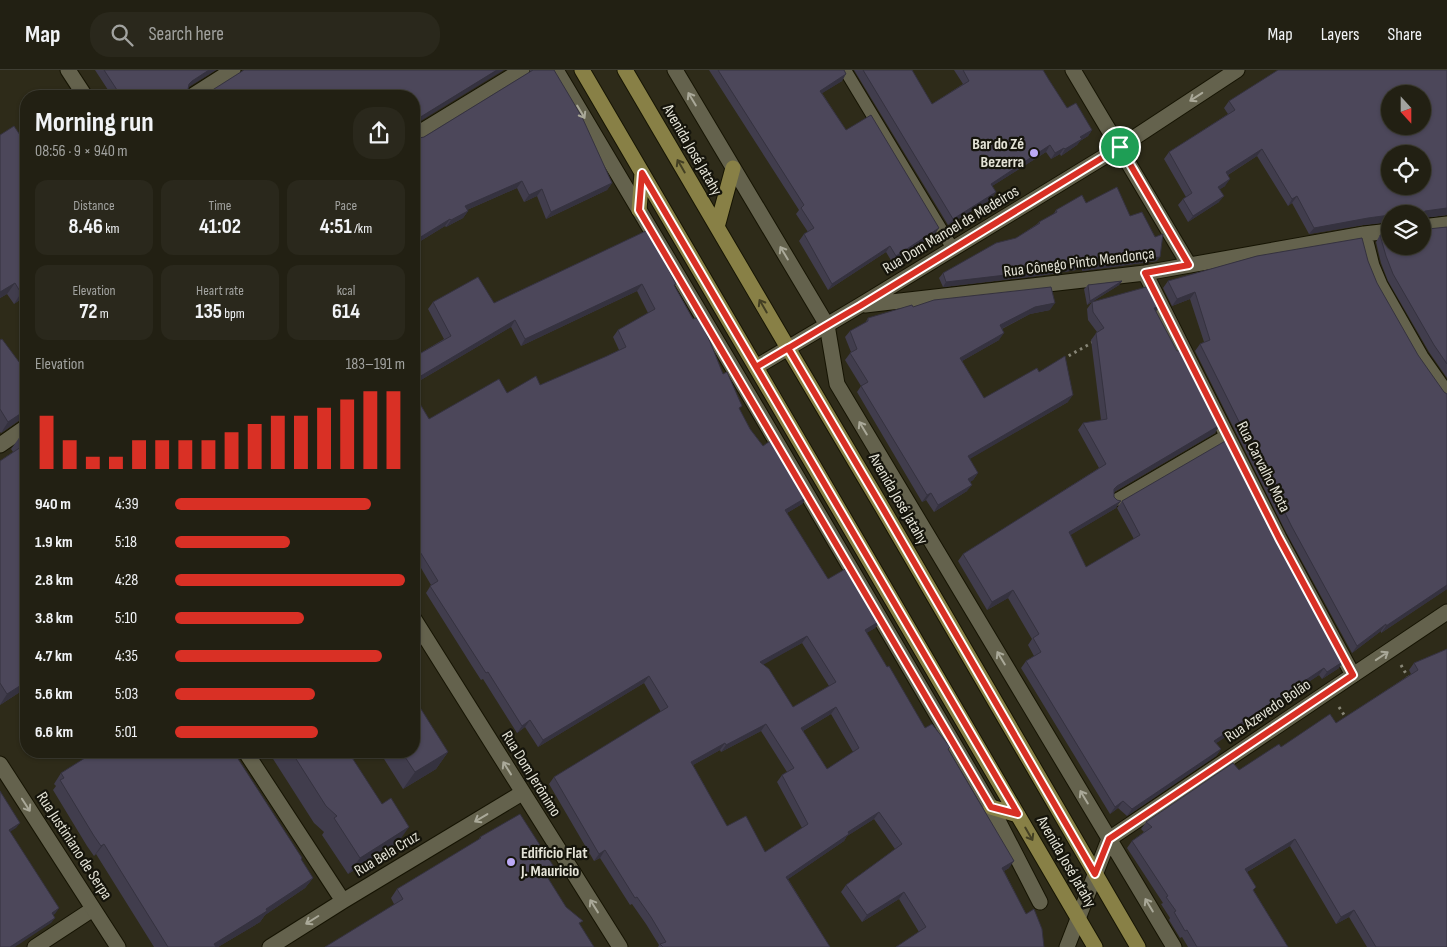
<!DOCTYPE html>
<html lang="en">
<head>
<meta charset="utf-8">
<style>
  body { margin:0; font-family:"Sofia Sans Condensed",sans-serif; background:#2a281c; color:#f1f3f6; height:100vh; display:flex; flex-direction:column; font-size:19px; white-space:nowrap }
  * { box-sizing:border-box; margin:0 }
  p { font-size:16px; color:#a2a3a0 }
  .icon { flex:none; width:28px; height:28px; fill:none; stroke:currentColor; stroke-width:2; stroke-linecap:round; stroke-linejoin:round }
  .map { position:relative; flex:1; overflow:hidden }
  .panel { position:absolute; left:20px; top:20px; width:400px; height:668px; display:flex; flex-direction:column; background:#222013; border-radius:20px; box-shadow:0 1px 4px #0004,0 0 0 1px #3f3e33 }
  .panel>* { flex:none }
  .needle { width:32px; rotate:159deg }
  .tools { position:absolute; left:1381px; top:15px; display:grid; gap:10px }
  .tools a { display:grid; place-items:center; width:50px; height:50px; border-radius:50%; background:#222013; box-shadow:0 1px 4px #0004,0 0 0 1px #3f3e33; font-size:25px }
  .pin { position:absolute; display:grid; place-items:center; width:42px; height:42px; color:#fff; margin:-21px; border:2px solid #fff; border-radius:50%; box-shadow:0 1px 5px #0007 }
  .round { display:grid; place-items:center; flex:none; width:52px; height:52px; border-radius:20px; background:#2a281c }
  .summary { display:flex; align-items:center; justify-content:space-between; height:85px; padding:0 15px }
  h1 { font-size:28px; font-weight:700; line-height:38px }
  .figures { display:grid; grid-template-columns:repeat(3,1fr); gap:8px; height:85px; padding:5px 15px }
  .figures div { display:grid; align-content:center; border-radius:12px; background:#2a281c; text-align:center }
  .figures b { font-size:21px; font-weight:700 }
  .figures small { font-size:14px; font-weight:400 }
  .figures p { font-size:14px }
  .chart { height:140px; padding:10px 15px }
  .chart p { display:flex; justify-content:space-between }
  .chart svg { width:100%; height:90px; margin-top:5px; stroke:#d93025; stroke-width:6 }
  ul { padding:0 15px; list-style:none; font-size:16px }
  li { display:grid; grid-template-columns:80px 60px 1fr; align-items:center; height:38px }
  li i { height:12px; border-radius:6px; background:#d93025 }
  header { display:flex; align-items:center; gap:30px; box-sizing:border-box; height:70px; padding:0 25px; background:#222013; border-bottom:1px solid #3f3e33 }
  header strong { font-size:24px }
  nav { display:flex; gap:28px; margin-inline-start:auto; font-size:18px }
  .search { width:350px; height:45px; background:#2a281c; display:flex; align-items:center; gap:12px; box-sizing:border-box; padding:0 18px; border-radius:20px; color:#a2a3a0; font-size:19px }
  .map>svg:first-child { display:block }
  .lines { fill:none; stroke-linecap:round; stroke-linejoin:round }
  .lane-casing { stroke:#161403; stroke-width:14 }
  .street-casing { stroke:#161403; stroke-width:17 }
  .secondary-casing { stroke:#161403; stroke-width:17 }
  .primary-casing { stroke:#161403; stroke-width:17 }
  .path { stroke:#878576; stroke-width:3; stroke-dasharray:2.5 4; stroke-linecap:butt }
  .lane { stroke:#64624d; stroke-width:12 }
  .street { stroke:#64624d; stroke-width:15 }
  .secondary { stroke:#64624d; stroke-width:15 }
  .primary { stroke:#888046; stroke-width:15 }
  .wall { fill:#413d4d; fill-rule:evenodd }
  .shaded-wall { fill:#35323f }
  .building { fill:#4c475a; stroke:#35323f; fill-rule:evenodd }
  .oneway { stroke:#aaa999 }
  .oneway2 { stroke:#433f23 }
  .route-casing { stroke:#fff; stroke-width:10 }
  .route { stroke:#d93025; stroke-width:6 }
  .poi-dot { fill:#bca9f5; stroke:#15140b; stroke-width:2 }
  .labels { text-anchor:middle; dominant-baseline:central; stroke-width:4.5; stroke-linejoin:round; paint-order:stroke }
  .poi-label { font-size:16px; font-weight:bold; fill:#e4e3d7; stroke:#15140b; text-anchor:end }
  .street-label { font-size:16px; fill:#e4e3d7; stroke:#15140b }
</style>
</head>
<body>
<header>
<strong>Map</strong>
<div class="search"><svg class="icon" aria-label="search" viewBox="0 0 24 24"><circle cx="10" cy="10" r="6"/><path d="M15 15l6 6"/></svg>Search here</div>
<nav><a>Map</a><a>Layers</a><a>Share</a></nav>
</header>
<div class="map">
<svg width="1447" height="877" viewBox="0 0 1447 877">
  <rect width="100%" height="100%" fill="#2e2b19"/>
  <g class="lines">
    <defs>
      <path id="lane" d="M845,0L953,179
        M1116,430L1227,365"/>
      <path id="street" d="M68,0L85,26
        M556,0L749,325L991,737L1040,832
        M1073,0L1189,195
        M192,26L233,0
        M414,66L522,0
        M1422,157L1447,154
        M1364,164L1372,196L1380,215L1421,287L1447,324
        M1145,203L1279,468L1353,605
        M865,235L1145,203L1364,164L1390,161
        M756,297L859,236L1120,77L1237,0
        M0,375L26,357
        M414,549L620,877
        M245,681L343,831
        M35,877L93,839
        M270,877L343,831L522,723"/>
      <path id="secondary" d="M675,0L827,255L837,314L1174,877
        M0,694L118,877
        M1109,769L1447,542
        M1067,877L1109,769"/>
      <path id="primary" d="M582,0L1095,877
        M625,0L788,278L882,437L1138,877
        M639,140L642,103
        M717,157L733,98
        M991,737L1018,745"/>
    </defs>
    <use href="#lane" class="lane-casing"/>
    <use href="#street" class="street-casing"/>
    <use href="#secondary" class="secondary-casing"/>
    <use href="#primary" class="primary-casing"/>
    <path class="path" d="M1063,289L1095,271
      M1401,595L1409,609
      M1339,637L1348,651"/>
    <use href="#lane" class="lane"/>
    <use href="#street" class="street"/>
    <use href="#secondary" class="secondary"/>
    <use href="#primary" class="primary"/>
  </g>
  <path class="wall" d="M95,0H216L188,17L189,24L191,26H112Z
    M530,0H554L612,113L607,120L546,149L537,126L524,132L517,118L467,140L468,141L463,148L446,157L445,156L414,175V67L419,68L424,67L530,2Z
    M709,0H844L842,11L822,23L846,60L935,164L892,192L886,182L828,220L799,171L804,164L808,162L796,144L799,140Z
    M854,0H912L932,34L963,14L954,0H1043L1049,10L1067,38L1092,60L1088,66L1080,71L1077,75L1061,86L1060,84L1051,89L1046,82L992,116V129L948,155Z
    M1447,0V145L1422,148V144H1390V152L1363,155L1309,164L1292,133L1288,136L1257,86L1228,105L1225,116L1220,119L1219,132L1188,152L1178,135L1183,129L1186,127L1164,89L1169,82L1228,44L1224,38L1229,31Z
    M0,65L26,74V231L24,227L14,234L7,224L0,228Z
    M1086,133L1130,146L1157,191L1082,201V199L1045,205L943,217L939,208L943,203L1016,168L1037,154L1039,152L1053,145L1056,140Z
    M1447,157V308L1429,282L1388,211L1381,193L1376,172L1380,165L1424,159H1428Z
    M648,160L675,217L723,304L740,340L750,359L763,376L788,400L807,427L802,434L787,443L828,509L880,551L875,558L866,563L925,658L950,677L948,679L1009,798L1004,801L1026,844L1042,859L919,862L899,829L862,852L841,822L846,815L895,779L874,749L847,766L844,771L788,809L830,877H658L659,875L646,854L632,834L630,835L600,788L594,791L549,714L554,707L661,642L644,613L538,677L525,657L517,663L483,609L481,610L472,596L426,523L431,515L414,486V324L429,349L507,323L540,315L607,286L619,280L613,267L618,260L648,243L637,221L521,276L511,257L414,314V287L444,269L428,239L433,232L494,233ZM802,573L829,616L793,637L763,594ZM831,644L853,682L827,699L803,661ZM761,661L787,702L782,705L777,712L802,758L765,782L727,756L693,695L720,680L721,682Z
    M1257,186L1447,519L1381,563V561L1352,583L1287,464L1195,281L1200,274L1204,272L1190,229L1172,236L1163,218L1168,211Z
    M1122,211L1119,215L1087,235L1084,219L1088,215Z
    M1092,232L1156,242L1215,363L1114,422V427L1116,438L1070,465L1086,497L1134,469L1117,438L1122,431L1339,598L1322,609L1319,605L1216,673L1221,679L1216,686L1127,746L1118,738L1110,744L1021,598L1026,591L1034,586L1028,575L1032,569L1008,528L987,540L958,491L963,484L1099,398L1078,360L1083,353L1101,350L1091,270L1097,262L1088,250L1087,239Z
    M913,237L1050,240L1030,244L1002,259L999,270L962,291L984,328L1039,302L1068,332L969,389L978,403L973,410L970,412L967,421L934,442L926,430L922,432L857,322L861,316L845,290L851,282L845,267L850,261L865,253L868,248Z
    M0,270L19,292L26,287V348L21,349L1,363L0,362Z
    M26,362V632L20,622L0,635V391L13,382L11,379L19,368Z
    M1447,579V877H1367L1349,847L1336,854L1290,776L1247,802L1254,821L1288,877H1188L1182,867L1180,868L1169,850L1170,848L1161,834L1163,833L1127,778L1132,771L1144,762L1141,759L1146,752L1281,677L1336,653L1411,604L1409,600L1414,593Z
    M268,681H365L353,690L397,774L348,804L322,765L324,762L314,753Z
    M379,681H414L448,682L436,699L403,719Z
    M61,703L301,790L313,808L305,818L265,845L260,852L218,877H154L96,784L94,786L87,776L53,720L56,716L54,714Z
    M480,767L547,807L566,837L580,854L394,834L391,828L397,819L478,770Z"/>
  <path class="shaded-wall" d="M209,0H216L187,18L189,14L192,11Z
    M497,0H504L414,55V51Z
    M846,4L842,11L816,27L820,21Z
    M1092,60L1088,66L1080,71L1077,75L1061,86L1065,79L1080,67Z
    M1050,75L1046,82L986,120L991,114Z
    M1064,78L1060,84L1051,89L1055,83Z
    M1262,79L1257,86L1221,109L1226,102Z
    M1230,109L1225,116L1213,124L1218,117Z
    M522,111L517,118L460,143L465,136Z
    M612,113L607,120L546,149L551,142Z
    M542,119L537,126L524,132L529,125Z
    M996,122L992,129L948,155L953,149Z
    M1224,126L1219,132L1188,152L1193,146Z
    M1297,126L1292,133L1288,136L1292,129Z
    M1447,138V145L1422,148V144H1421L1425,141Z
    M468,141L463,148L446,157L451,150Z
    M1390,145V152L1363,155L1309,164L1314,158L1368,148Z
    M450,149L445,156L414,175V171Z
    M939,158L935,164L892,192L896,186Z
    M890,176L886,182L828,220L832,214Z
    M1160,187L1157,191L1082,201L1085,196Z
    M1085,194L1082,199L1045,205L943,217L946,212Z
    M1122,211L1119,215L1087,235L1090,231Z
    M15,213L7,224L0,228V222Z
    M642,214L637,221L521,276L525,269Z
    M26,220V223L24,227L14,234L21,223Z
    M1195,222L1190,229L1172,236L1177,229Z
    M1055,233L1050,240L1030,244L995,262L1000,255L1035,237Z
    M1160,236L1155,243L1154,238Z
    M515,250L511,257L414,314V310Z
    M1004,263L999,270L955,295L960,288Z
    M1073,325L1068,332L963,393L968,386Z
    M26,340V348L21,349L1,363L8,352Z
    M1220,355L1215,363L1112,423L1117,416Z
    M978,403L973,410L963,416L968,409Z
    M972,415L967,421L934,442L938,435Z
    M931,423L926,430L922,432L927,425Z
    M807,427L802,434L780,447L785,440Z
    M1121,431L1116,438L1064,469L1069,462Z
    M1447,515V519L1381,563L1386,556Z
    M1013,520L1008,528L987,540L992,532Z
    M880,551L875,558L860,567L865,560Z
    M1386,554L1381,561L1352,583L1357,576Z
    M807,566L802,573L756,599L760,592Z
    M1344,591L1339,598L1322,609L1327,602Z
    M1324,598L1319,605L1209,678L1214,671Z
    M649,606L644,613L538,677L543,670Z
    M26,612L20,622L0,635L7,624Z
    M836,637L831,644L796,665L801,658Z
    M530,650L525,657L517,663L522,656Z
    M766,654L761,661L721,682L726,675Z
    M725,673L720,680L686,699L691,692Z
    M1221,679L1216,686L1127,746L1132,739Z
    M352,681H365L337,700L349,683Z
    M448,682L436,699L403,719L415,702Z
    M1123,731L1118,738L1110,744L1115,737Z
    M879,742L874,749L847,766L844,771L781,814L786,807L848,762Z
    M20,753L16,758L5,765L9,760Z
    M409,757L397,774L348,804L360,788Z
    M1295,769L1290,776L1240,806L1245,799Z
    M104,774L96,784L94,786L101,776Z
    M605,780L600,788L594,791L599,784Z
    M1014,791L1009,798L997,805L1002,798Z
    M313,808L305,818L265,845L260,852L218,877H211L214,874Z
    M904,822L899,829L862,852L867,845Z
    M59,838L55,844L48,848L52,843Z
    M1354,840L1349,847L1336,854L1341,847Z
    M55,848L51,853L15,877H10Z"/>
  <path class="building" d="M104,0H209L192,11L189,14L188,19L189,24L191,26H121Z
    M244,0H497L414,51V26H203Z
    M533,0H554L582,47L612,113L551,142L542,119L529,125L522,111L465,136L468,141L451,150L450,149L414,171V67L419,68L424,67Z
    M718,0H844L846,4L820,21L846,60L871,45L939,158L896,186L890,176L832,214L804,164L814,158L801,138L804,135Z
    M863,0H912L932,34L969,11L963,0H1043L1049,10L1067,38L1076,33L1092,60L1080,67L1082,69L1065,79L1064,78L1055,83L1050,75L991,114L996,122L953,149Z
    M1278,0H1447V138L1425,141L1421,144H1390V145L1368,148L1314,158L1297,126L1292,129L1262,79L1226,102L1230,109L1218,117L1224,126L1193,146L1183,129L1192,123L1169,82L1235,40L1229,31ZM1390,24H1422V56H1390ZM1390,84H1422V116H1390Z
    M14,56L26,74V220L21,223L15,213L0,222V65Z
    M1117,117L1130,146L1142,142L1155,167L1163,164L1160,187L1085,196V194L1049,200L946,212L943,203L996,173L1016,168L1040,153L1039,152L1057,142L1056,140L1082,125L1086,133Z
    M1447,157V294L1434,275L1393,204L1386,186L1380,165L1390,164V176H1422V158L1428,159Z
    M648,160L676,214L674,215L693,249L699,247L711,274L723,304L727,302L742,336L739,338L750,359L763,376L770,371L788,400L791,399L807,427L785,440L828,509L847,498L859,515L880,551L865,560L887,597L889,596L925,658L932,654L950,677L948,679L1014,791L1002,798L1026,844L1034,839L1042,859L1044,877H896L926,857L904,822L867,845L846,815L902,774L879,742L848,762L849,764L786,807L830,877H663L660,874L666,872L651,847L637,827L635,828L605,780L599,784L554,707L668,637L649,606L543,670L530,650L522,656L488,602L486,603L477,589L430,516L438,511L414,472V324L429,349L499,309L507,323L536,306L540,315L607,286L626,277L618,260L655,239L642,214L525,269L515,250L414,310V287L451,266L433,232L478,207L494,233ZM807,566L836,612L793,637L769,599L760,592ZM836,637L859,678L827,699L801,658ZM766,654L794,698L782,705L808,754L765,782L746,746L727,756L691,692L725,673L726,675Z
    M1362,168L1368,191L1377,213L1418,285L1444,322L1447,324V515L1386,556V554L1357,576L1292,457L1200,274L1210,270L1195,222L1177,229L1168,211L1257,186Z
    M1122,211L1090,231L1088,215Z
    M1150,216L1160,236L1154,238L1177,281L1182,280L1220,355L1117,416L1114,419V427L1117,430L1121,431L1069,462L1086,497L1140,465L1122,431L1227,370L1276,465L1344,591L1327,602L1324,598L1214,671L1221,679L1132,739L1123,731L1115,737L1026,591L1041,582L1033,568L1039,564L1013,520L992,532L963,484L1106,394L1083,353L1107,349L1096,263L1104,258L1093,242L1092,232Z
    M1051,217L1055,233L1035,237L1000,255L1004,263L960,288L984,328L1037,298L1039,302L1065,286L1073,325L968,386L978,403L968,409L972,415L938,435L931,423L927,425L861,316L868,312L850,283L857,279L850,261L868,251V248L912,235L913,237L934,230Z
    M2,269L19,292L26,287V340L8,352L0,339V270Z
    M26,362V612L7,624L0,613V391L24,375L19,368Z
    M1447,579V877H1376L1354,840L1341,847L1295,769L1245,799L1256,817L1253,820L1288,877H1197L1187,860L1185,861L1174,842L1176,841L1166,827L1168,826L1132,771L1152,757L1146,752L1233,693L1239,700L1279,674L1281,677L1330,644L1336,653L1418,600L1414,593Z
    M414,628L448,682L415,702L401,681H414Z
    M96,681H233L302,788L301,789L313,808L266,839L267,841L214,874L216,877H168L104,774L101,776L94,766L60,710L64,708L61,703Z
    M291,681H352L349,683L382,734L391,728L409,757L360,788L334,748L337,746L326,736Z
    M0,721L20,753L9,760L59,838L52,843L55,848L10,877H0Z
    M520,744L554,797L546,805L566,837L583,851L579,853L594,877H325L403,829L397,819L481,768L480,767Z"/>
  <defs><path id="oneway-shaft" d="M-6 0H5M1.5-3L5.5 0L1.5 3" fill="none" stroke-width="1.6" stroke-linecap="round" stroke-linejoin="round" transform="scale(1.25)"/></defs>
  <g class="oneway">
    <use href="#oneway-shaft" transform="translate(1196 27) rotate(147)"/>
    <use href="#oneway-shaft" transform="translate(692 29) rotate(-121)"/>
    <use href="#oneway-shaft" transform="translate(581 42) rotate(59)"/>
    <use href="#oneway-shaft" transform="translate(784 183) rotate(-121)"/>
    <use href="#oneway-shaft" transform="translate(863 358) rotate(-121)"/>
    <use href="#oneway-shaft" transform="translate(1382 586) rotate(-34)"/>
    <use href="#oneway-shaft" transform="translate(1001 588) rotate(-121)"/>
    <use href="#oneway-shaft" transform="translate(507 698) rotate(-122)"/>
    <use href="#oneway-shaft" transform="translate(1084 727) rotate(-121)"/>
    <use href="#oneway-shaft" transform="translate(26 735) rotate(57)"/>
    <use href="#oneway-shaft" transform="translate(481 748) rotate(149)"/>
    <use href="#oneway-shaft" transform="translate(1149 835) rotate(-121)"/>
    <use href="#oneway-shaft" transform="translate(594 836) rotate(-122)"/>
    <use href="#oneway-shaft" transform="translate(312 850) rotate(148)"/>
  </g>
  <g class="oneway2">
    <use href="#oneway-shaft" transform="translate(681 96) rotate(-120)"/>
    <use href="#oneway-shaft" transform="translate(763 236) rotate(-120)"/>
    <use href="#oneway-shaft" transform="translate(1029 764) rotate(60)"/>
  </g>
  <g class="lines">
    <defs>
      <path id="route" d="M1120,77L860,236C825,256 791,277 756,297L642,103L639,140L991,737L1018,744L756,297L788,278L882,437L1095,804L1109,769L1353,605L1279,468L1145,203L1189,195L1120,77"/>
    </defs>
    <use href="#route" class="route-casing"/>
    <use href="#route" class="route"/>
  </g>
  <g class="poi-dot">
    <circle cx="1034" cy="83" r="5"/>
    <circle cx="511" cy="792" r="5"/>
  </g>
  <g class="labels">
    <g class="poi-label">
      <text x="1024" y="74">Bar do Zé<tspan x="1024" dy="18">Bezerra</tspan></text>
      <text x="521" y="783" text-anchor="start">Edifício Flat<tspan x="521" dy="18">J. Mauricio</tspan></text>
    </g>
    <g class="street-label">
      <text transform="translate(692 80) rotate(60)">Avenida José Jatahy</text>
      <text transform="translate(951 160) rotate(-31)">Rua Dom Manoel de Medeiros</text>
      <text transform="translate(1079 193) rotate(-7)">Rua Cônego Pinto Mendonça</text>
      <text transform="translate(1263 397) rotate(63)">Rua Carvalho Mota</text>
      <text transform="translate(898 429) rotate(60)">Avenida José Jatahy</text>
      <text transform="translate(1268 641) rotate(-34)">Rua Azevedo Bolão</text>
      <text transform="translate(531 704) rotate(58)">Rua Dom Jerônimo</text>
      <text transform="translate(74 776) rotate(57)">Rua Justiniano de Serpa</text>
      <text transform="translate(387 784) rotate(-31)">Rua Bela Cruz</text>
      <text transform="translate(1066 792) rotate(60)">Avenida José Jatahy</text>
    </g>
  </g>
</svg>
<div class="tools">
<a><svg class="needle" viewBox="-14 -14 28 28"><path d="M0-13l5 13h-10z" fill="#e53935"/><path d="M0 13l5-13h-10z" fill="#a2a3a0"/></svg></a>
<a><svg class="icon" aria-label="locate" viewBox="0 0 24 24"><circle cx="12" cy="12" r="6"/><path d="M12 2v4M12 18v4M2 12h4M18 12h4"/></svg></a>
<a><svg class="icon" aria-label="layers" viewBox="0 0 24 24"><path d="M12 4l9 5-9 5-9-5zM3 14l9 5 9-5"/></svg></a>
</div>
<div class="pin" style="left:1120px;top:77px;background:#1e9e55"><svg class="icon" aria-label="arrive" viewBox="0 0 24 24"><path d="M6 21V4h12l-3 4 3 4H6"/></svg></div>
<section class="panel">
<div class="summary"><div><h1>Morning run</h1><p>08:56 · 9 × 940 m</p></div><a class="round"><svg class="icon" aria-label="share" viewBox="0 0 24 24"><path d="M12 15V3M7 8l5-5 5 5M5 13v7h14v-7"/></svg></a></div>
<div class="figures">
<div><p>Distance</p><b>8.46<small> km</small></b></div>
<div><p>Time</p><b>41:02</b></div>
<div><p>Pace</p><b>4:51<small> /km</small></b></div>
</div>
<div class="figures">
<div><p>Elevation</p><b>72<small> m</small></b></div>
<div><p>Heart rate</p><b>135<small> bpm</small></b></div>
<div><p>kcal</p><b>614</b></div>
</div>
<div class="chart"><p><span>Elevation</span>183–191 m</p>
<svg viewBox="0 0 160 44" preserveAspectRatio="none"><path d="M5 44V18M15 44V30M25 44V38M35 44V38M45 44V30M55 44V30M65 44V30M75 44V30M85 44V26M95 44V22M105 44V18M115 44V18M125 44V14M135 44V10M145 44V6M155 44V6"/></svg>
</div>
<ul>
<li><b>940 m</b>4:39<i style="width:85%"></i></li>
<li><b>1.9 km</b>5:18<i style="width:50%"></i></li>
<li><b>2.8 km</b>4:28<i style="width:100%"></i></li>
<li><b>3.8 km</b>5:10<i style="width:56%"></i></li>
<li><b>4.7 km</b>4:35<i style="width:90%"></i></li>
<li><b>5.6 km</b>5:03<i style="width:61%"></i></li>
<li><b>6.6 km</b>5:01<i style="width:62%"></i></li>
</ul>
</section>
</div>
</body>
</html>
